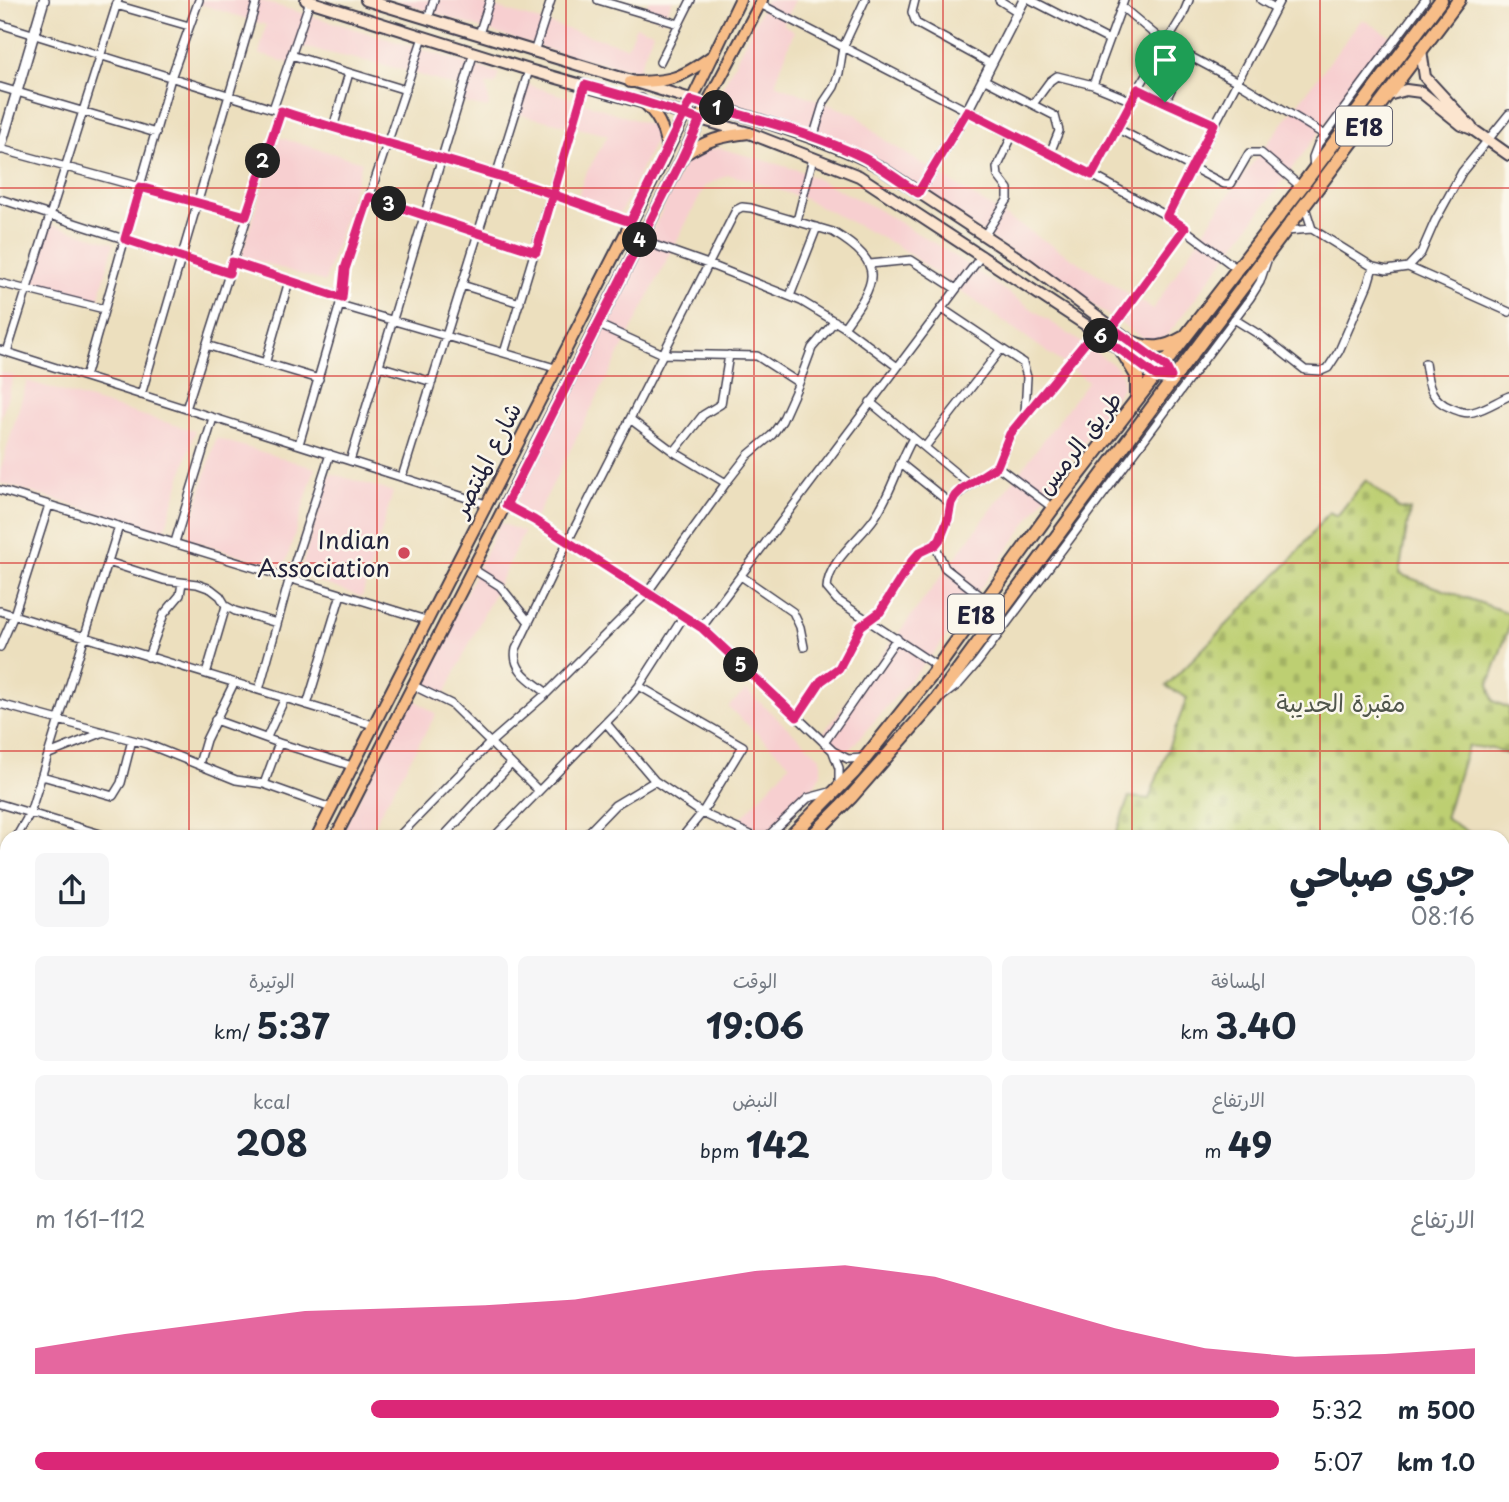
<!DOCTYPE html>
<html lang="ar">
<head>
<meta charset="utf-8">
<style>
  body { margin:0; font-family:"Playpen Sans","Playpen Sans Arabic",sans-serif; background:#f6f6f7; color:#1f2937; direction:rtl; height:100vh; display:flex; flex-direction:column; font-size:26px; white-space:nowrap }
  * { box-sizing:border-box; margin:0 }
  p { font-size:23px; color:#747a83 }
  .icon { flex:none; width:38px; height:38px; fill:none; stroke:currentColor; stroke-width:2; stroke-linecap:round; stroke-linejoin:round }
  .map { position:relative; flex:1; overflow:hidden; direction:ltr }
  .sheet { position:absolute; left:0px; top:830px; width:1510px; height:674px; display:flex; flex-direction:column; background:#fff; border-radius:21px 21px 0 0; box-shadow:0 2px 5px #0004; direction:rtl }
  .sheet>* { flex:none }
  .pin { position:absolute; display:grid; place-items:center; width:60px; height:60px; color:#fff; margin:-72px -30px; border-radius:50% 50% 50% 0; rotate:-45deg; box-shadow:0 0 7px #0007 }
  .pin .icon { rotate:45deg }
  .km { position:absolute; width:35px; height:35px; margin:-18px; border-radius:50%; background:#222; color:#fff; font-size:19px; line-height:35px; text-align:center }
  .round { display:grid; place-items:center; flex:none; width:74px; height:74px; border-radius:10px; background:#f6f6f7 }
  .summary { display:flex; align-items:center; justify-content:space-between; height:119px; padding:0 35px }
  h1 { font-size:38px; font-weight:700; line-height:52px }
  .stats { display:grid; grid-template-columns:repeat(3,1fr); gap:10px; height:119px; padding:7px 35px }
  .stats div { display:grid; align-content:center; border-radius:10px; background:#f6f6f7; text-align:center }
  .stats b { font-size:35px; font-weight:700 }
  .stats small { font-size:19px; font-weight:400 }
  .stats p { font-size:19px }
  .chart { height:196px; padding:14px 35px }
  .chart p { display:flex; justify-content:space-between }
  .chart svg { width:100%; height:126px; margin-top:7px; fill:#db2777; opacity:.7 }
  ul { padding:0 35px; list-style:none; font-size:23px }
  li { display:grid; grid-template-columns:112px 84px 1fr; align-items:center; height:52px }
  li i { height:18px; border-radius:9px; background:#db2777 }
  .map>svg:first-child { display:block }
  .built { fill:#f7cfd0 }
  .cemetery { fill:url(#cemetery-stones); stroke:#707856; stroke-width:2 }
  .lines { fill:none; stroke-linecap:round; stroke-linejoin:round }
  .minor-casing { stroke:#403e4f; stroke-width:10 }
  .tertiary-casing { stroke:#403e4f; stroke-width:12 }
  .secondary-casing { stroke:#403e4f; stroke-width:14 }
  .primary-casing { stroke:#403e4f; stroke-width:14 }
  .trunk-casing { stroke:#403e4f; stroke-width:16 }
  .minor { stroke:#fff; stroke-width:7 }
  .tertiary { stroke:#fff; stroke-width:9 }
  .secondary { stroke:#fce5cf; stroke-width:10 }
  .primary { stroke:#f7bd88; stroke-width:10 }
  .trunk { stroke:#f7bd88; stroke-width:12 }
  .route-casing { stroke:#fff; stroke-width:14 }
  .route { stroke:#db2777; stroke-width:9 }
  .grid { fill:none; stroke:#d62828; stroke-width:2; stroke-opacity:0.55 }
  .poi-dot { fill:#d1495b; stroke:#fbf7ec; stroke-width:2.5 }
  .labels { text-anchor:middle; dominant-baseline:central; stroke-width:5; stroke-linejoin:round; paint-order:stroke }
  .shield { fill:#fbf7ec; stroke:#636270; stroke-width:2 }
  .shield-label { font-size:23px; font-weight:bold; fill:#22223b }
  .street-label { font-size:24px; fill:#22223b; stroke:#fbf7ec }
  .poi-label { font-size:24px; fill:#22223b; stroke:#fbf7ec; text-anchor:end }
  .park-label { font-size:24px; fill:#50564c; stroke:#fbf7ec }
</style>
</head>
<body>
<div class="map">
<svg width="1509" height="1502" viewBox="0 0 1509 1502">
  <defs>
    <pattern id="cemetery-stones" width="16" height="16" patternUnits="userSpaceOnUse" patternTransform="scale(1.75)"><rect width="16" height="16" fill="#bdcf72"/><path d="M2 7V4a2 2 0 0 1 4 0v3zM10 15v-3a2 2 0 0 1 4 0v3z" fill="#a2b164"/></pattern>
  </defs>
  <rect width="100%" height="100%" fill="#fbf7ec"/>
  <filter id="ink" filterUnits="userSpaceOnUse"><feTurbulence type="fractalNoise" baseFrequency=".0143" numOctaves="2"/><feDisplacementMap in="SourceGraphic" scale="14" xChannelSelector="R" yChannelSelector="G"/><feConvolveMatrix kernelMatrix="1 2 1 2 8 2 1 2 1" color-interpolation-filters="sRGB"/></filter>
  <filter id="wash" filterUnits="userSpaceOnUse"><feTurbulence type="fractalNoise" baseFrequency=".00686" numOctaves="4" result="noise"/><feDisplacementMap in="SourceGraphic" scale="28" xChannelSelector="R" yChannelSelector="G"/><feGaussianBlur stdDeviation="1.57" result="paint"/><feColorMatrix in="noise" values="0 0 0 0 0 0 0 0 0 0 0 0 0 0 0 0 0 1.4 0 .05"/><feComposite in="paint" operator="in"/></filter>
  <g filter="url(#wash)">
    <rect width="100%" height="100%" fill="#ecdfbe"/>
    <path class="built" d="M187,0H259L499,73L496,84L486,85L489,101L488,108L463,103L465,90L401,69L297,46L292,64L259,54L266,25Z
      M393,0H471L627,47L636,26L653,32L638,71L555,52Z
      M649,0H673L663,20L643,11Z
      M766,0H795L783,24L794,31L775,84L857,115L883,139L1153,309L1223,202L1362,19L1391,36L1158,348L872,161L724,108L721,98L723,86Z
      M527,84L654,126L657,136L620,214L577,199L584,177L608,135L518,114Z
      M278,137L362,162L325,282L241,256Z
      M720,148L798,170L872,206L947,251L1117,367L1123,377L1122,388L939,647L843,757L821,736L1088,381L896,245L805,199L750,180L728,175L705,186L535,519L524,513L517,506L519,490L660,215L687,157L704,150Z
      M50,224L114,243L98,302L33,284Z
      M0,372L14,376L0,421Z
      M27,381L195,431L164,533L0,483V471Z
      M216,438L315,468L284,569L187,539Z
      M330,473L393,492L362,597L299,575Z
      M500,523L524,532L441,702L419,688Z
      M746,690L821,758V773L814,786L764,836H725L790,764L728,707Z
      M411,697L436,714L367,836H340Z
      M5,1466L7,1467V1496H15L12,1502H0V1474Z
      M152,1496H201L198,1502H148Z"/>
    <path class="cemetery" d="M1366,480L1399,508L1410,510L1399,574L1509,613V627L1489,684L1493,701L1509,708V755L1494,749L1468,746L1445,818L1475,836H1115L1129,797L1149,799L1187,698L1166,686L1290,561L1329,512L1337,516Z
      M1503,957L1509,960V1074L1503,1088Z"/>
  </g>
  <g filter="url(#ink)">
    <g class="lines">
      <defs>
        <path id="minor" d="M598,0L679,24
          M915,0L912,12L916,23L991,64
          M999,0L1018,12
          M1031,0L1109,40
          M1261,0L1275,8
          M760,4L1092,175L1167,216L1236,268
          M116,5L189,26
          M1122,7L1165,43L1236,81L1325,135
          M428,19L434,0
          M0,24L333,128L497,175L630,222
          M479,34L490,0
          M534,52L551,0
          M291,55L406,90
          M660,62L691,0
          M983,79L1055,116L1059,131L1050,153
          M1093,85L1124,0
          M0,87L156,133
          M1138,89L1214,124
          M1165,102L1187,56
          M1033,104L1050,81L1057,76L1093,85L1132,101
          M273,109L310,1
          M333,128L349,73
          M1118,129L1224,184H1231L1249,153H1261L1301,187
          M813,138L824,102L834,87L839,73L843,47L865,0
          M0,149L246,216
          M1314,169L1313,157L1318,144L1425,0
          M1092,175L1138,89L1182,17L1189,0
          M369,197L535,252
          M0,199L229,273
          M1305,207L1312,229
          M1167,216L1280,0
          M797,221L813,158
          M1286,231L1312,229L1373,267L1387,270L1408,267L1421,253L1435,221L1462,172L1509,114
          M984,236L1008,199V189L998,176L997,168L1013,134
          M640,240L708,264L801,301L844,327L896,366
          M232,262L342,297
          M870,264L911,260L956,289
          M1408,267L1509,312
          M0,283L104,309
          M462,285L520,303
          M790,296L817,227
          M340,305L555,368
          M941,308L1023,363L1027,377L1025,413
          M1234,319L1263,337L1305,370L1321,371L1328,368L1339,351L1368,284L1373,267
          M597,324L663,354L757,356L799,383
          M1112,328L1185,228
          M206,345L319,379
          M0,350L486,504
          M7,352L118,0
          M504,353L585,85
          M1425,363C1428,384 1430,400 1451,408C1458,411 1465,414 1473,412C1486,409 1497,401 1509,396
          M265,364L289,281
          M379,366L432,382
          M85,377L171,78L199,0
          M141,395L257,0
          M870,402L969,484
          M186,409L281,111
          M630,419L674,452L726,483
          M913,438C898,464 892,492 875,517C861,538 828,561 827,588L837,600L938,667
          M299,444L342,297L345,269L423,37
          M925,447L1001,349
          M674,452L703,415L721,404L729,355
          M350,461L474,52
          M900,463L951,504
          M997,466L1053,508
          M402,477L529,70
          M0,490L426,620
          M506,505L534,520L702,627L833,751L848,759L863,758
          M175,542L213,418
          M935,545L945,568L986,600
          M108,562L164,580L197,584L211,589L220,596L226,606L235,611L277,623
          M473,569L500,586L529,622
          M741,576L793,612L800,627L804,647
          M0,611L373,725
          M702,627L982,255
          M0,647L14,615L49,505
          M148,657L164,614L180,595L182,583
          M206,674L226,606
          M414,686L451,704L539,791
          M639,686L743,746L702,813L683,836
          M259,690L290,577L330,454
          M547,693C532,681 511,670 516,649L568,541L736,210L742,207L751,208L833,232C888,265 876,283 844,327
          M943,696L959,684L978,662L1250,298L1260,282L1268,258
          M0,704L147,744L236,780L264,784L331,808
          M307,705L341,594
          M797,717L821,681L839,668L861,626L880,612L912,561L920,552L935,545L940,539L948,519L951,504L955,496L997,466L1010,434L1095,331
          M215,720L279,743L352,766
          M606,723L655,781L702,813L753,836
          M267,737L285,698
          M824,743L897,638
          M833,752L839,768V787
          M49,754L104,732
          M199,764L206,740L234,683
          M42,776L113,796L121,783L132,740
          M264,784L279,743
          M0,804L107,836
          M17,836L30,813L119,526
          M399,836L490,743L547,693L647,593L726,483L748,455L772,435L782,421L799,383L812,348L835,321
          M444,836L511,764
          M495,836L621,707L639,686L684,616
          M585,836L615,805L655,781
          M768,836L808,798L834,791
          M1503,874L1509,856
          M0,876L7,856
          M1503,935L1509,941
          M0,984L7,959
          M0,989L7,991
          M0,1171L7,1148
          M1503,1233L1509,1236
          M0,1270L7,1272
          M1503,1314L1509,1315
          M1503,1489L1509,1481
          M319,1496H336
          M348,1496L363,1502
          M1457,1496L1467,1502
          M53,1502L56,1496
          M132,1502L135,1496
          M211,1502L214,1496
          M424,1502L428,1496
          M820,1502L821,1496
          M939,1502L949,1496
          M1157,1502V1496
          M1334,1502L1338,1496
          M1495,1502L1499,1496"/>
        <path id="tertiary" d="M0,149L44,0
          M918,193L967,111L1024,0
          M0,1207L7,1209"/>
        <path id="secondary" d="M306,0L529,70L749,133L859,176L1095,331L1156,376L1167,378L1179,373
          M366,0L756,119C798,133 840,146 880,167L1029,265L1168,369
          M1421,50L1425,77L1471,127
          M1388,95L1406,90L1421,92L1462,125L1472,129L1509,155"/>
        <path id="primary" d="M630,82C670,82 680,79 712,56
          M641,100C658,115 663,126 667,148
          M684,155C707,140 721,136 749,133
          M317,836L661,164L740,0
          M336,836L682,159L706,105L762,0
          M0,1424L7,1412
          M0,1467L7,1455"/>
        <path id="trunk" d="M1131,342C1152,350 1164,349 1183,338
          M1122,351L1137,376V398
          M791,836L854,772L938,667L1053,508L1301,187L1441,0
          M812,836L851,797L936,700L1159,398L1459,0
          M228,1502L231,1496
          M248,1502L251,1496"/>
      </defs>
      <use href="#minor" class="minor-casing"/>
      <use href="#tertiary" class="tertiary-casing"/>
      <use href="#secondary" class="secondary-casing"/>
      <use href="#primary" class="primary-casing"/>
      <use href="#trunk" class="trunk-casing"/>
      <use href="#minor" class="minor"/>
      <use href="#tertiary" class="tertiary"/>
      <use href="#secondary" class="secondary"/>
      <use href="#primary" class="primary"/>
      <use href="#trunk" class="trunk"/>
    </g>
  </g>
  <g class="lines" filter="url(#ink)">
    <defs>
      <path id="route" d="M1165,102L1138,89L1092,175L967,111L918,193C900,181 883,168 864,158C810,131 748,118 691,100C670,141 651,182 630,222C584,206 539,188 492,174C422,152 350,134 281,111L246,216L140,187L125,239L229,273L232,262L342,298L345,269L369,197L536,252L585,85C623,95 662,107 700,120L682,159L506,505L534,520L702,628L797,717L821,681L839,668L861,626L880,612L912,561L920,552L935,545L940,539L948,519L951,503L955,496L962,489L997,466L1010,434L1095,331L1156,376L1171,377L1166,367L1112,328L1185,228L1167,216L1214,124L1165,102"/>
    </defs>
    <use href="#route" class="route-casing"/>
    <use href="#route" class="route"/>
  </g>
  <path class="grid" d="M189,0V836M377,0V836M566,0V836M754,0V836M943,0V836M1132,0V836M1320,0V836M0,188H1509M0,376H1509M0,563H1509M0,751H1509M0,939H7M1503,939H1509M0,1126H7M1503,1126H1509M0,1314H7M1503,1314H1509M189,1496V1502M377,1496V1502M566,1496V1502M754,1496V1502M943,1496V1502M1132,1496V1502M1320,1496V1502"/>
  <circle class="poi-dot" cx="404" cy="553" r="7"/>
  <g class="labels">
    <g class="shield">
      <rect x="1336" y="106.5" width="56" height="39" rx="5"/>
      <rect x="948" y="594.5" width="56" height="39" rx="5"/>
    </g>
    <g class="shield-label">
      <text x="1364" y="126">E18</text>
      <text x="976" y="614">E18</text>
    </g>
    <g class="street-label">
      <text transform="translate(1078 442) rotate(-52)">طريق الرمس</text>
      <text transform="translate(485 459) rotate(-63)">شارع المنتصر</text>
    </g>
    <g class="poi-label">
      <text x="390" y="539">Indian<tspan x="390" dy="28">Association</tspan></text>
    </g>
    <g class="park-label">
      <text x="1341" y="702">مقبرة الحديبة</text>
    </g>
  </g>
</svg>
<div class="pin" style="left:1165px;top:102px;background:#1e9e55"><svg class="icon" aria-label="arrive" viewBox="0 0 24 24"><path d="M6 21V4h12l-3 4 3 4H6"/></svg></div>
<b class="km" style="left:717px;top:108px">1</b>
<b class="km" style="left:263px;top:161px">2</b>
<b class="km" style="left:389px;top:204px">3</b>
<b class="km" style="left:640px;top:240px">4</b>
<b class="km" style="left:741px;top:665px">5</b>
<b class="km" style="left:1101px;top:336px">6</b>
<section class="sheet">
<div class="summary"><div><h1>جري صباحي</h1><p>08:16</p></div><a class="round"><svg class="icon" aria-label="share" viewBox="0 0 24 24"><path d="M12 15V3M7 8l5-5 5 5M5 13v7h14v-7"/></svg></a></div>
<div class="stats">
<div><p>المسافة</p><b>3.40<small> km</small></b></div>
<div><p>الوقت</p><b>19:06</b></div>
<div><p>الوتيرة</p><b>5:37<small> /km</small></b></div>
</div>
<div class="stats">
<div><p>الارتفاع</p><b>49<small> m</small></b></div>
<div><p>النبض</p><b>142<small> bpm</small></b></div>
<div><p>kcal</p><b>208</b></div>
</div>
<div class="chart"><p><span>الارتفاع</span>112–161 m</p>
<svg viewBox="0 0 160 44" preserveAspectRatio="none"><path d="M0 44V35L10 30L20 26L30 22L40 21L50 20L60 18L70 13L80 8L90 6L100 10L110 19L120 28L130 35L140 38L150 37L160 35V44z"/></svg>
</div>
<ul>
<li><b>500 m</b>5:32<i style="width:73%"></i></li>
<li><b>1.0 km</b>5:07<i style="width:100%"></i></li>
</ul>
</section>
</div>
</body>
</html>
